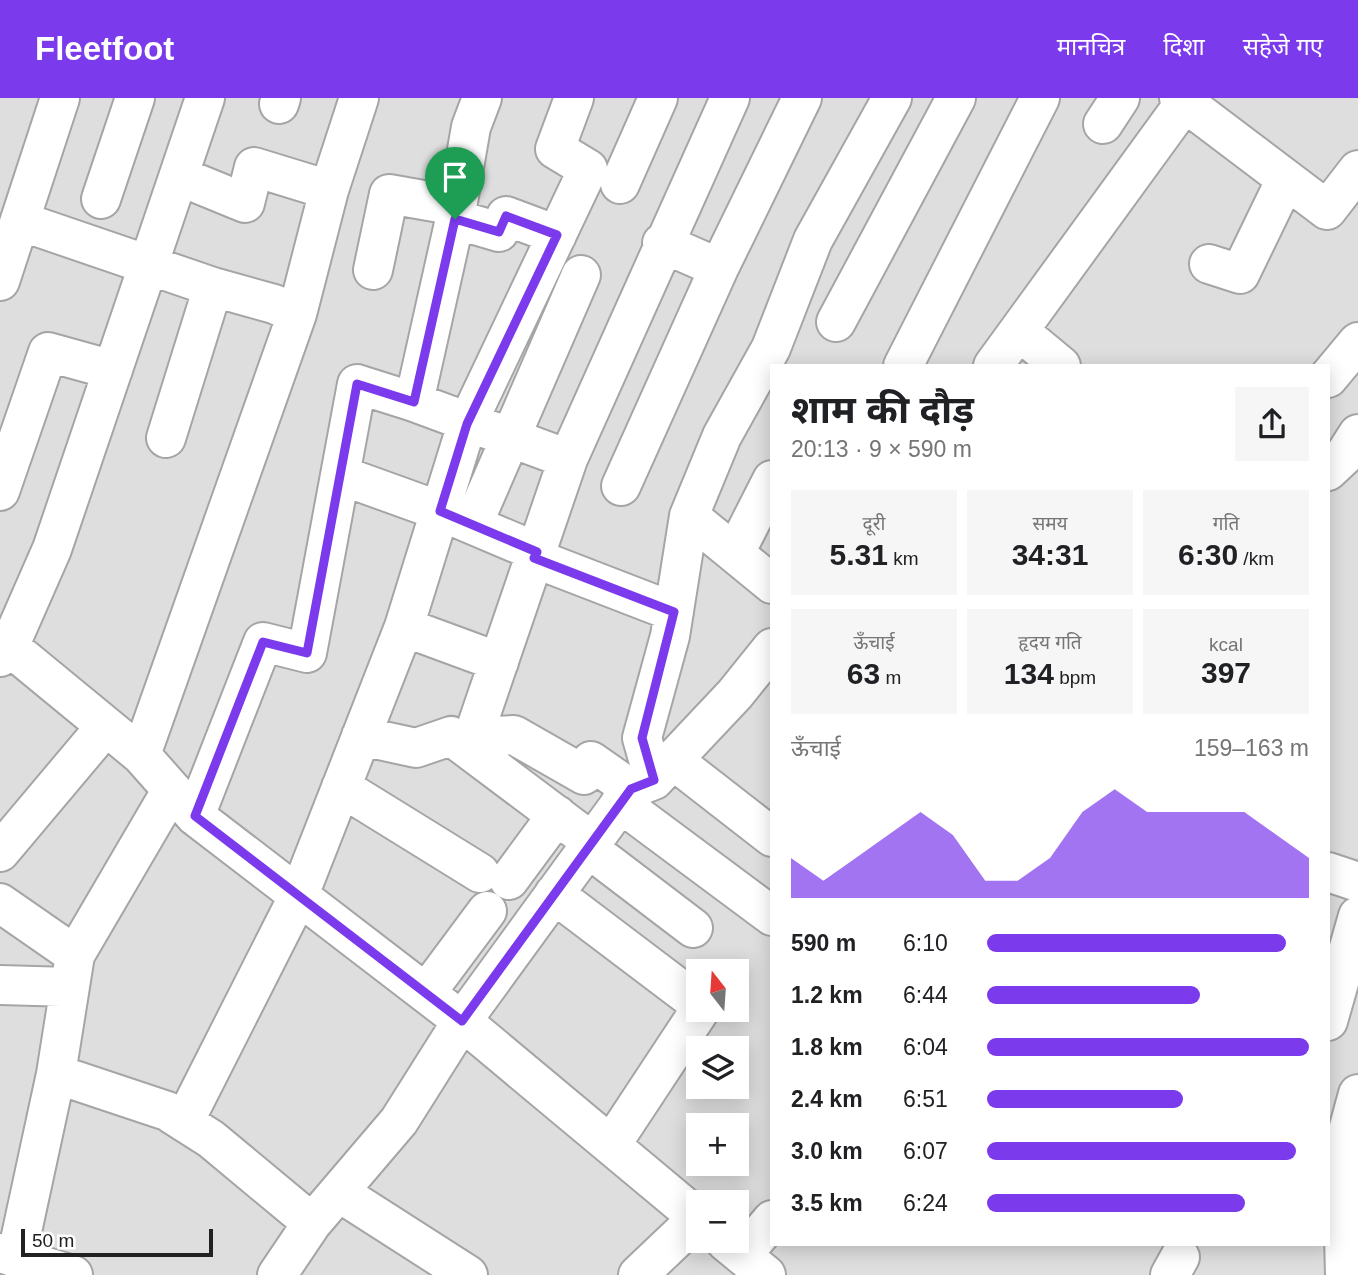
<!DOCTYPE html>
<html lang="hi">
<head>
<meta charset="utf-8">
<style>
  body { margin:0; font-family:Arial,"Noto Sans Devanagari",sans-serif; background:#f6f6f6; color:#202124; height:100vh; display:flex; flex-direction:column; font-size:26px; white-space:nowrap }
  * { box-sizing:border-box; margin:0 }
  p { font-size:23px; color:#757577 }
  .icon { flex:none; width:38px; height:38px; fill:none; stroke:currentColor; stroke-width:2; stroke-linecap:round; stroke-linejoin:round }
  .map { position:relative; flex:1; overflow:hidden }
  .details { position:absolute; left:770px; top:266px; width:560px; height:882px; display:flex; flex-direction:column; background:#fff; border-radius:0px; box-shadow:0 4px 18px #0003 }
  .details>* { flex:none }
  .needle { width:46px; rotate:343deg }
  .buttons { position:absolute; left:686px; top:861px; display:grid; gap:14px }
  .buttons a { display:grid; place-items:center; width:63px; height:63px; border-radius:0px; background:#fff; box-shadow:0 4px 18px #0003; font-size:35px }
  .scale { position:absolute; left:21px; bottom:18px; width:192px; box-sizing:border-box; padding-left:7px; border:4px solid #212121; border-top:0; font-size:19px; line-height:24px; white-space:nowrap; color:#212121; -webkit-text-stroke:5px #fff; paint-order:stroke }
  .pin { position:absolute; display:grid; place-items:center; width:60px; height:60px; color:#fff; margin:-72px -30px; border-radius:50% 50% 50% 0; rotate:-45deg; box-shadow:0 0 7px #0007 }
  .pin .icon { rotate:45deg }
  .round { display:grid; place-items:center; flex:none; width:74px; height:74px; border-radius:0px; background:#f6f6f6 }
  .headline { display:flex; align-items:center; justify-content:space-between; height:119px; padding:0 21px }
  h1 { font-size:38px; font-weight:700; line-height:52px }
  .metrics { display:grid; grid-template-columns:repeat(3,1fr); gap:10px; height:119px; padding:7px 21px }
  .metrics div { display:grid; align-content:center; border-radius:0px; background:#f6f6f6; text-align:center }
  .metrics b { font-size:30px; font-weight:700 }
  .metrics small { font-size:19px; font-weight:400 }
  .metrics p { font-size:19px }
  .chart { height:196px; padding:14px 21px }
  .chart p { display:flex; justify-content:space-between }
  .chart svg { width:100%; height:126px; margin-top:7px; fill:#7c3aed; opacity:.7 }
  ul { padding:0 21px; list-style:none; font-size:23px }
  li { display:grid; grid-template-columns:112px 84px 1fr; align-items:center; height:52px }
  li i { height:18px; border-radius:9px; background:#7c3aed }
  header { display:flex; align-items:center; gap:42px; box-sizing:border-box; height:98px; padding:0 35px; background:#7c3aed; color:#fff }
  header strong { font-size:33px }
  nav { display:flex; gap:38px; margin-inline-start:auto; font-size:24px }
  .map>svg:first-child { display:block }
  .residential { fill:#dfdedf; fill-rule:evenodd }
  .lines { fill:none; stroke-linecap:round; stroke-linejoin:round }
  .minor-casing { stroke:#a5a5a5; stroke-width:42 }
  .minor { stroke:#fff; stroke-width:38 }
  .route-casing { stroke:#fff; stroke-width:14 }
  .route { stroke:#7c3aed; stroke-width:9 }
</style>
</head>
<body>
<header>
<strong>Fleetfoot</strong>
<nav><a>मानचित्र</a><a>दिशा</a><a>सहेजे गए</a></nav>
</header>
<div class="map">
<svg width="1358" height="1177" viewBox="0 0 1358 1177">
  <rect width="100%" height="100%" fill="#f1eee8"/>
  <path class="residential" d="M0,0H1358V1177H0ZM772,268H1328V1146H772ZM698,873H737V912H698ZM698,950H737V989H698ZM698,1027H737V1066H698ZM698,1104H737V1143H698Z"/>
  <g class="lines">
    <defs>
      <path id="minor" d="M1179,0L1327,112L1358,72
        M279,6L281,0
        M1103,26L1120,0
        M179,78L245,105L254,69L329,92
        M620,86L658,0
        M101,101L135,0
        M455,121L499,134L506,118L557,137
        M20,123L213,189L274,206L297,216
        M662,145L719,170
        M1209,166L1240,176L1286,81
        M373,172L389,96L457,108
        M0,183L60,0
        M836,224L956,0
        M1020,234L1061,268
        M903,268L1040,0
        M993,268L1188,0
        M1328,280L1358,244
        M414,304L568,361
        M166,340L213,189
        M1328,373L1344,358L1358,336
        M340,377L440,413L537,454
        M621,388L719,170L802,0
        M0,393L48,254L113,272
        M689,418L772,486
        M473,426L581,177
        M735,455L772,382
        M534,460L674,514
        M404,529L499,564
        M0,541L141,657L195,718L462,923L698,1120L638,1177
        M0,559L9,549L52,451L205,0
        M361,638L416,650L451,638L592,744
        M141,657L297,216L329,92L359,0
        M673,662L772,739
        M654,682L642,640L670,538L689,418L722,338L771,250L813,142L892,0
        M341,689L480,775
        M631,691L591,663L584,677L514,637L473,639L568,361L730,0
        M620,705L772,818
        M195,718L263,544L307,555L357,286L414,304L455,121L471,29L482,0
        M588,750L693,830
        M0,754L106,628
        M1328,774L1358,784
        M509,782L557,717
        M554,796L698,905
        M0,805L75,857
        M0,887L70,889
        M426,895L487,813
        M1328,923L1358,818
        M56,976L167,1013L211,1041L312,1125
        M184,1024L299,797L404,529L467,326L588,71L555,51L574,0
        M611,1047L700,912
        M340,1095L468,1177
        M725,1143L766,1177
        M0,1155L73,1177
        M742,1157L772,1122
        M16,1161L56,976L75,857L171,693
        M277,1177L312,1125L399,1023L462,923L631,691L654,682L735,596L772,550
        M1170,1177L1180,1159
        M1345,1177L1342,1055L1358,996"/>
    </defs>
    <use href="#minor" class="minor-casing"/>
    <use href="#minor" class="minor"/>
  </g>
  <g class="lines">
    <defs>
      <path id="route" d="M506,118L557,137L467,326L440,413L537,454L534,460L674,514L642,640L654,682L631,691L462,923L195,718L263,544L307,555L357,286L414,304L455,121L499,134Z"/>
    </defs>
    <use href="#route" class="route-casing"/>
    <use href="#route" class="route"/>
  </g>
</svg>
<div class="buttons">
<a><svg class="needle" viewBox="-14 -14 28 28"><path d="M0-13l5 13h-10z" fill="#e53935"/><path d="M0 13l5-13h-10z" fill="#757577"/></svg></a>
<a><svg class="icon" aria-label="layers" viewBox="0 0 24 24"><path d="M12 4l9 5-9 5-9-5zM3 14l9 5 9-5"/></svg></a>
<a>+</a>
<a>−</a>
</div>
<div class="scale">50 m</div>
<div class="pin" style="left:455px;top:121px;background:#1e9e55"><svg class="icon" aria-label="arrive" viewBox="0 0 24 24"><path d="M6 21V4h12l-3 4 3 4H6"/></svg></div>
<section class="details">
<div class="headline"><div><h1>शाम की दौड़</h1><p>20:13 · 9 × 590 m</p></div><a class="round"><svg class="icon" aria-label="share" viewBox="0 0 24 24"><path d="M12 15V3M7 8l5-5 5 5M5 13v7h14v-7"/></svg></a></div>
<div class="metrics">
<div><p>दूरी</p><b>5.31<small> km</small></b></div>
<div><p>समय</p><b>34:31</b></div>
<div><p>गति</p><b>6:30<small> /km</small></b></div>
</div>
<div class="metrics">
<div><p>ऊँचाई</p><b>63<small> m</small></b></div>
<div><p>हृदय गति</p><b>134<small> bpm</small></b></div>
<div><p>kcal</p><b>397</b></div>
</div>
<div class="chart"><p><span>ऊँचाई</span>159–163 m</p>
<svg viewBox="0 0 160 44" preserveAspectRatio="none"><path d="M0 44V30L10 38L20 30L30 22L40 14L50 22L60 38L70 38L80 30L90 14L100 6L110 14L120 14L130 14L140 14L150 22L160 30V44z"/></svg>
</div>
<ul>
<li><b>590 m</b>6:10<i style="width:93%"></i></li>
<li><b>1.2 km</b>6:44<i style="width:66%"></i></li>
<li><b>1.8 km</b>6:04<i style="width:100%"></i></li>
<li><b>2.4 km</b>6:51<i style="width:61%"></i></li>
<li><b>3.0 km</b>6:07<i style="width:96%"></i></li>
<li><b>3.5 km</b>6:24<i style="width:80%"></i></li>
</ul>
</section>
</div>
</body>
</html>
